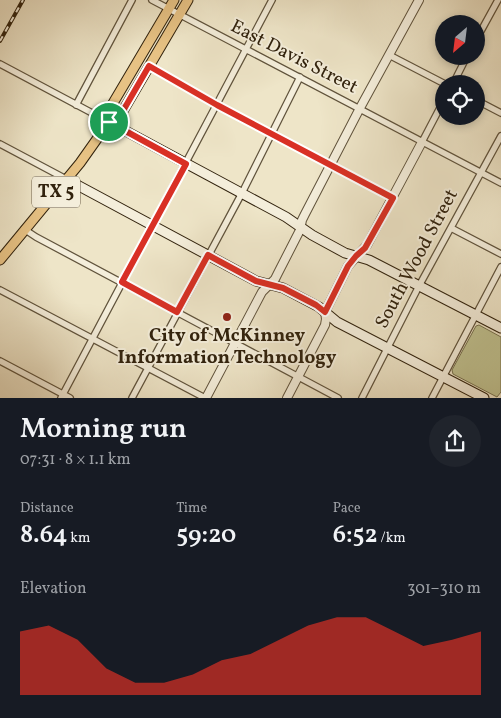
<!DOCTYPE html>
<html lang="en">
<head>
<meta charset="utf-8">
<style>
  body { margin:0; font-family:Vollkorn,serif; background:#20242c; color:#f1f3f6; height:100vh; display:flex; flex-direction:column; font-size:19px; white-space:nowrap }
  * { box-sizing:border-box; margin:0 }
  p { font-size:16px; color:#9ea1a6 }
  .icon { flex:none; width:28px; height:28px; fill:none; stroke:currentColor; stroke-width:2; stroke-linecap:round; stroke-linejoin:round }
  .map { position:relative; height:398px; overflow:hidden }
  .details { display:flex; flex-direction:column; background:#171b24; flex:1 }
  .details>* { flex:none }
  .needle { width:32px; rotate:208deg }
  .buttons { position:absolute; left:435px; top:15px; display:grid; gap:10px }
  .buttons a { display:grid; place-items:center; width:50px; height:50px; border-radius:50%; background:#171b24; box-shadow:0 2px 8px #0003; font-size:25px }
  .pin { position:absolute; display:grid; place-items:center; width:42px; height:42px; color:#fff; margin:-21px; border:2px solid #fff; border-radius:50%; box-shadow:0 1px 5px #0007 }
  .round { display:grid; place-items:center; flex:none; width:52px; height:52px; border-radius:26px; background:#20242c }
  .head { display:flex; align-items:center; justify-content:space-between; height:85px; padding:0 20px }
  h1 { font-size:28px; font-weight:600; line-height:38px }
  .figures { display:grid; grid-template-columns:repeat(3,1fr); gap:8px; height:85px; padding:5px 20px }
  .figures div { display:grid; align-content:center }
  .figures b { font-size:25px; font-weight:600 }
  .figures small { font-size:14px; font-weight:400 }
  .figures p { font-size:14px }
  .chart { height:140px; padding:10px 20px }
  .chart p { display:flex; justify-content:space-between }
  .chart svg { width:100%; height:90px; margin-top:5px; fill:#d93025; opacity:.7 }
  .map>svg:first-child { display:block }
  .green { fill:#c0c291; stroke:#78724f }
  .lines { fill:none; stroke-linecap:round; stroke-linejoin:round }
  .minor-casing { stroke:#60533c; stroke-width:8 }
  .tertiary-casing { stroke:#60533c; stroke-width:10 }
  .secondary-casing { stroke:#31220d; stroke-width:11 }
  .primary-casing { stroke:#31220d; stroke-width:11 }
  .minor { stroke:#f4eedb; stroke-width:5.5 }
  .tertiary { stroke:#f4eedb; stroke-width:8 }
  .secondary { stroke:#f4eedb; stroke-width:9 }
  .primary { stroke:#e7c284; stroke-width:9 }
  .rail-casing { stroke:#31220d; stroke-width:4 }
  .rail { stroke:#f4eedb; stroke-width:2; stroke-dasharray:5.5; stroke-linecap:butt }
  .route-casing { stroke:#fff; stroke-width:10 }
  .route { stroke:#d93025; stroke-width:6 }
  .poi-dot { fill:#8f2418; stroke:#f4eedb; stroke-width:2 }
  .labels { text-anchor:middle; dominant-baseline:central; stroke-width:4; stroke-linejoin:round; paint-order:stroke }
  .shield { fill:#f4eedb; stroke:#6c5f4b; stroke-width:1 }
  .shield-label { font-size:18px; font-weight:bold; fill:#31220d }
  .street-label { font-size:19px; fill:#31220d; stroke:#f4eedb }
  .poi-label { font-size:19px; font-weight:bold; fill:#31220d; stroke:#f4eedb }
</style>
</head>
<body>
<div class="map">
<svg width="501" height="398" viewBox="0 0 501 398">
  <rect width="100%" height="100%" fill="#eee5c8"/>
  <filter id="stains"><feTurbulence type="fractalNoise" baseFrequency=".004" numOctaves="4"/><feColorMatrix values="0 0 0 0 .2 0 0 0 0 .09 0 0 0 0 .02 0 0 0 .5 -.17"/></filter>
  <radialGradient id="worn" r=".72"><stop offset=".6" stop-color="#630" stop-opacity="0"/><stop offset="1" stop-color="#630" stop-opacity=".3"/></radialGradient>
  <path class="green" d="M479,325L501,337V392L497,397L453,374L452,370L476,326Z"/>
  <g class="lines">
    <defs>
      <path id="minor" d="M152,0L501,183
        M476,40L498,0
        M389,55L445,84
        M0,64L109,122
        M149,66L217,105L393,198
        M453,84L467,56
        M476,100L501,113
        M76,105L132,0
        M422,142L444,100
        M0,144L66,179
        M451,228L501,254
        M24,229L36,237L338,398
        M0,290L205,398
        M0,361L70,398
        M61,398L272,0
        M132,398L242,193L300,77
        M362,398L419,286L501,136
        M432,398L501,267"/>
      <path id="tertiary" d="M206,398L262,292L275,279L278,273L300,230L302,220L305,214L360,108L419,0
        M287,398L325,325L326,319L325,312L348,266L367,245L422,142"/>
      <path id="secondary" d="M109,122L286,217L312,235L345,253L369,260L501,328
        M66,179L256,281L283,288L319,307L337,322L484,398"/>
      <path id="primary" d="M109,122V110L174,0
        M0,260L80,163L109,122L120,116L188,0"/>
    </defs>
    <use href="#minor" class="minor-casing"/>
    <use href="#tertiary" class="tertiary-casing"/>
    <use href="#secondary" class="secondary-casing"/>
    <use href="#primary" class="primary-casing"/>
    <use href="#minor" class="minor"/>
    <use href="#tertiary" class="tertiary"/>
    <use href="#secondary" class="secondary"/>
    <use href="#primary" class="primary"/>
    <defs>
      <path id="rail" d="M0,41L23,0"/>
    </defs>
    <use href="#rail" class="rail-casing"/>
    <use href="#rail" class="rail"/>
  </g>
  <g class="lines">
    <defs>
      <path id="route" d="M149,66L217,105L393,198L365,248L356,256L348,266L325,312L316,305L283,288L256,281L208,255L177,312L122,282L186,164L109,122L120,116Z"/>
    </defs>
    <use href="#route" class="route-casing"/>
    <use href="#route" class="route"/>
  </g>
  <circle class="poi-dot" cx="227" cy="317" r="5"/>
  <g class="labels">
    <rect class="shield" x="32" y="176.5" width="48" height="31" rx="4"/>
    <g class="shield-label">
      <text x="56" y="192">TX 5</text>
    </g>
    <g class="street-label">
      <text transform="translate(294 57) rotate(27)">East Davis Street</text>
      <text transform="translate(417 259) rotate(-62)">South Wood Street</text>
    </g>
    <g class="poi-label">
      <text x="227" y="336">City of McKinney<tspan x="227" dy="22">Information Technology</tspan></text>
    </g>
  </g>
  <rect width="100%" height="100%" filter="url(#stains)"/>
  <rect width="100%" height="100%" fill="url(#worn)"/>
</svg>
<div class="buttons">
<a><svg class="needle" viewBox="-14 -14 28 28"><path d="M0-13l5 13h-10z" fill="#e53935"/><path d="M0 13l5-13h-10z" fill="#9ea1a6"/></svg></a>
<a><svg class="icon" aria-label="locate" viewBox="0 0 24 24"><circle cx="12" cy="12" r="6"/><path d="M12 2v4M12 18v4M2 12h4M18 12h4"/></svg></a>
</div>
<div class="pin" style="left:109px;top:122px;background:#1e9e55"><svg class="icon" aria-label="arrive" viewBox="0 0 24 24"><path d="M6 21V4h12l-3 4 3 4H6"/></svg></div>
</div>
<section class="details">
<div class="head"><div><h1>Morning run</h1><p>07:31 · 8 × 1.1 km</p></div><a class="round"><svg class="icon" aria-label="share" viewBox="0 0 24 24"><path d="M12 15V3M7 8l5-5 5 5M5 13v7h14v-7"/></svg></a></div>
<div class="figures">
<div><p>Distance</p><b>8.64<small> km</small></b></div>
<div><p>Time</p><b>59:20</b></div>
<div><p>Pace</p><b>6:52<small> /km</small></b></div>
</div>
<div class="chart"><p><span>Elevation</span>301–310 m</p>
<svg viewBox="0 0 160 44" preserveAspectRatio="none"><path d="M0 44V13L10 10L20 17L30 31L40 38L50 38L60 34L70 27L80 24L90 17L100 10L110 6L120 6L130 13L140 20L150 17L160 13V44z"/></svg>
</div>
</section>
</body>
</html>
